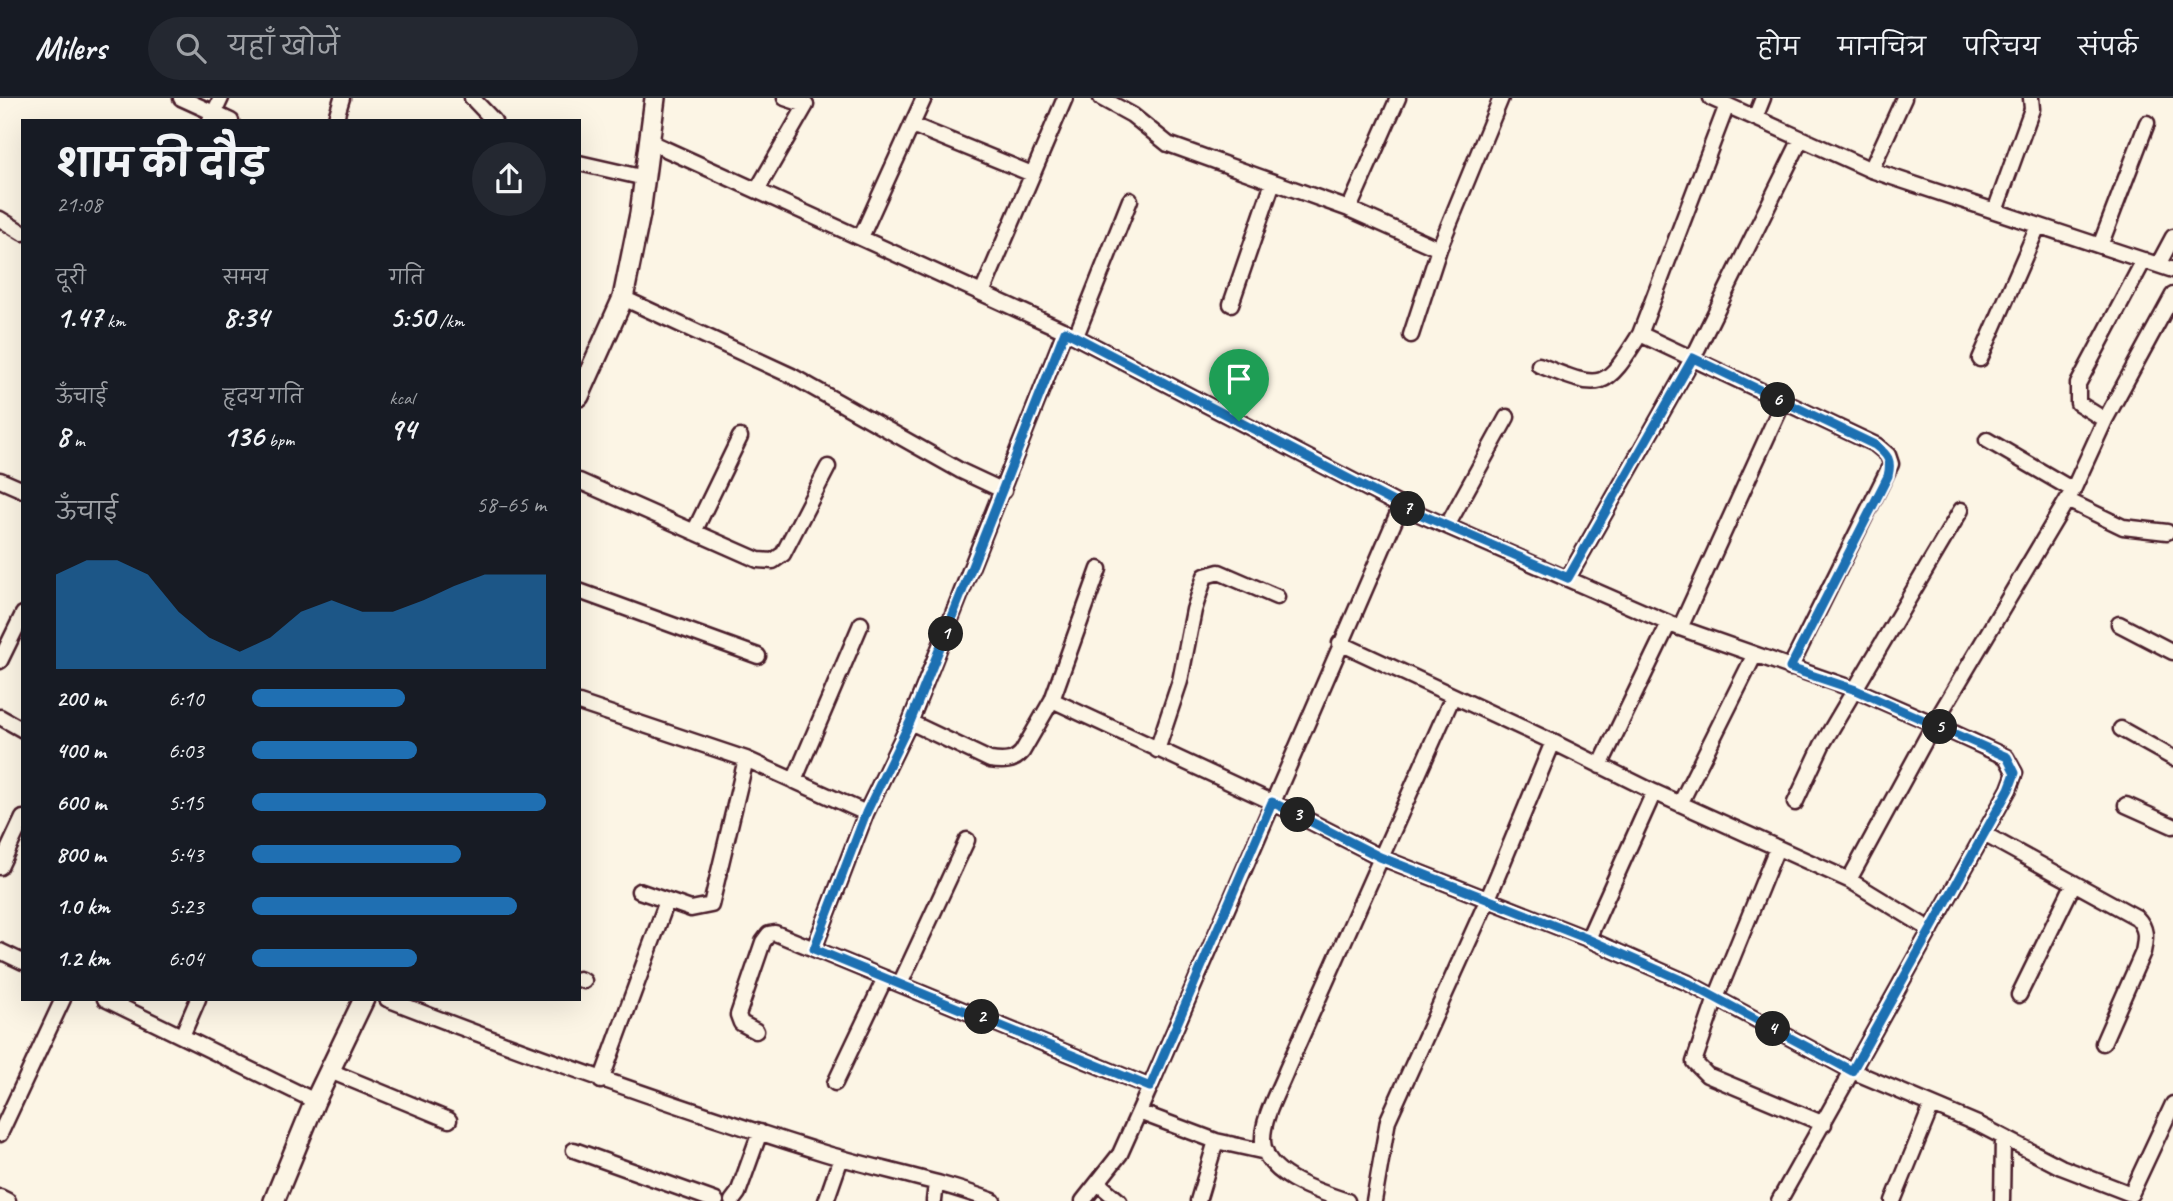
<!DOCTYPE html>
<html lang="hi">
<head>
<meta charset="utf-8">
<style>
  body { margin:0; font-family:Caveat,"Playpen Sans Deva",sans-serif; background:#242831; color:#f1f3f6; height:100vh; display:flex; flex-direction:column; font-size:26px; white-space:nowrap }
  * { box-sizing:border-box; margin:0 }
  p { font-size:23px; color:#9ea1a6 }
  .icon { flex:none; width:38px; height:38px; fill:none; stroke:currentColor; stroke-width:2; stroke-linecap:round; stroke-linejoin:round }
  .map { position:relative; flex:1; overflow:hidden }
  .sheet { position:absolute; left:21px; top:21px; width:560px; height:882px; display:flex; flex-direction:column; background:#171b24; border-radius:0px; box-shadow:0 7px 28px #0002 }
  .sheet>* { flex:none }
  .pin { position:absolute; display:grid; place-items:center; width:60px; height:60px; color:#fff; margin:-72px -30px; border-radius:50% 50% 50% 0; rotate:-45deg; box-shadow:0 0 7px #0007 }
  .pin .icon { rotate:45deg }
  .km { position:absolute; width:35px; height:35px; margin:-18px; border-radius:50%; background:#222; color:#fff; font-size:19px; line-height:35px; text-align:center }
  .round { display:grid; place-items:center; flex:none; width:74px; height:74px; border-radius:37px; background:#242831 }
  .head { display:flex; align-items:center; justify-content:space-between; height:119px; padding:0 35px }
  h1 { font-size:38px; font-weight:700; line-height:52px }
  .figures { display:grid; grid-template-columns:repeat(3,1fr); gap:10px; height:119px; padding:7px 35px }
  .figures div { display:grid; align-content:center }
  .figures b { font-size:30px; font-weight:700 }
  .figures small { font-size:19px; font-weight:400 }
  .figures p { font-size:19px }
  .chart { height:196px; padding:14px 35px }
  .chart p { display:flex; justify-content:space-between }
  .chart svg { width:100%; height:126px; margin-top:7px; fill:#1f6fb2; opacity:.7 }
  ul { padding:0 35px; list-style:none; font-size:23px }
  li { display:grid; grid-template-columns:112px 84px 1fr; align-items:center; height:52px }
  li i { height:18px; border-radius:9px; background:#1f6fb2 }
  header { display:flex; align-items:center; gap:42px; box-sizing:border-box; height:98px; padding:0 35px; background:#171b24; border-bottom:2px solid #363941 }
  header strong { font-size:33px }
  nav { display:flex; gap:38px; margin-inline-start:auto; font-size:24px }
  .search { width:490px; height:63px; background:#242831; display:flex; align-items:center; gap:18px; box-sizing:border-box; padding:0 24px; border-radius:38px; color:#9ea1a6; font-size:26px }
  .map>svg:first-child { display:block }
  .lines { fill:none; stroke-linecap:round; stroke-linejoin:round }
  .street-casing { stroke:#4a1f2b; stroke-width:19 }
  .secondary-casing { stroke:#4a1f2b; stroke-width:24 }
  .street { stroke:#fcf5e5; stroke-width:14 }
  .secondary { stroke:#fcf5e5; stroke-width:19 }
  .route-casing { stroke:#fff; stroke-width:14 }
  .route { stroke:#1f6fb2; stroke-width:9 }
</style>
</head>
<body>
<header>
<strong>Milers</strong>
<div class="search"><svg class="icon" aria-label="search" viewBox="0 0 24 24"><circle cx="10" cy="10" r="6"/><path d="M15 15l6 6"/></svg>यहाँ खोजें</div>
<nav><a>होम</a><a>मानचित्र</a><a>परिचय</a><a>संपर्क</a></nav>
</header>
<div class="map">
<svg width="2173" height="1103" viewBox="0 0 2173 1103">
  <rect width="100%" height="100%" fill="#fcf5e5"/>
  <filter id="ink" filterUnits="userSpaceOnUse"><feTurbulence type="fractalNoise" baseFrequency=".0143" numOctaves="2"/><feDisplacementMap in="SourceGraphic" scale="14" xChannelSelector="R" yChannelSelector="G"/><feConvolveMatrix kernelMatrix="1 2 1 2 8 2 1 2 1" color-interpolation-filters="sRGB"/></filter>
  <g filter="url(#ink)">
    <g class="lines">
      <defs>
        <path id="street" d="M181,0L214,15L210,23
          M221,0L214,15L231,23
          M472,0L494,23
          M1101,0L1132,17L1168,46L1349,111L1439,151L1501,0
          M1711,0L1871,72L2173,172
          M1727,7L1640,236L1876,347L1888,357L1891,366L1790,570
          M1755,20L1763,0
          M335,23L342,0
          M912,27L1032,76
          M650,44L1065,233
          M579,65L645,80
          M1871,72L1904,0
          M757,92L806,7L785,0
          M1349,111L1398,0
          M1995,113L2032,11L2031,0
          M0,121L23,135
          M861,139L924,0
          M2100,148L2147,25
          M2158,167L2173,139
          M982,195L1065,0
          M623,200L792,278L961,373L1004,393
          M1231,206L1273,84
          M1411,237L1439,151
          M1076,238L1130,102
          M1980,261L2038,128
          M1539,267C1602,292 1604,294 1640,236
          M2105,322L2078,305V286L2144,162
          M1987,342L2073,392
          M0,382L23,392
          M579,383L758,462L773,463L783,456L828,369
          M2067,402L2123,429L2167,434
          M1447,428L1507,319
          M694,434L740,339
          M1568,480L1693,260L1801,41
          M579,493L758,558
          M2119,526L2173,554
          M1680,530L1783,304
          M1340,545L1553,644L1654,694L1849,782L1931,832
          M0,563L23,516
          M1052,602L1099,471
          M579,605L746,661L866,715
          M0,619L23,632
          M910,624L990,662C1003,664 1014,664 1022,654L1052,602L1272,704L1380,759L1588,841L1688,885L1852,973L1779,1103
          M2121,631L2173,660
          M1157,652L1180,583L1194,512L1205,478L1219,474L1277,499
          M1600,668L1669,525
          M794,683L861,526
          M1795,705L1822,647L1961,412
          M1680,706L1754,558
          M2126,707L2173,728
          M1984,736L2136,819C2147,830 2146,839 2143,854L2103,945
          M1777,750L1716,900L1694,964L1707,977L1824,1026
          M0,769L23,720
          M1849,782L1934,626L2006,659L2015,675L2009,691L1852,973L1980,1027L2061,1069L2131,1096L2173,1006
          M639,793L691,811L711,807L746,661
          M1588,841L1654,694
          M814,851L866,715L910,624L1065,233L1401,408L1680,530L1856,592L1934,626L2073,392L2105,322L2173,197
          M0,853L23,864
          M579,881L584,883
          M900,886L967,742
          M2019,897L2074,785
          M105,901L315,1003
          M387,901C531,957 676,1009 824,1055C880,1072 938,1082 993,1103
          M756,933L741,925L738,917L763,844L769,836L775,835L1150,989L1401,408
          M182,938L198,901
          M330,973L449,1022
          M601,983L667,803
          M835,985L885,880
          M1139,1014L1216,1043L1266,1054
          M0,1036L63,901
          M574,1052L716,1103
          M1099,1086L1119,1103
          M0,1099L8,1103
          M732,1103L738,1095L760,1034
          M826,1103L841,1060
          M934,1103L936,1085
          M1083,1103L1120,1056L1150,989
          M1198,1103L1216,1043
          M1347,1103C1320,1094 1264,1078 1263,1043C1262,1020 1279,992 1287,971L1453,598
          M1374,1103L1388,1022L1487,803L1553,644
          M1893,1103L1932,1007
          M2002,1103L2003,1039"/>
        <path id="secondary" d="M579,298L623,200L640,116L655,0
          M274,1103L315,1003L364,901"/>
      </defs>
      <use href="#street" class="street-casing"/>
      <use href="#secondary" class="secondary-casing"/>
      <use href="#street" class="street"/>
      <use href="#secondary" class="secondary"/>
    </g>
  </g>
  <g class="lines" filter="url(#ink)">
    <defs>
      <path id="route" d="M1065,233L1401,408L1568,480L1693,260L1875,347C1888,357 1892,362 1888,378L1790,570L1856,592L2007,659L2015,675L2009,691L1852,973L1688,885L1588,841L1380,759L1272,704L1150,989L814,851L866,715L910,624L941,547Z"/>
    </defs>
    <use href="#route" class="route-casing"/>
    <use href="#route" class="route"/>
  </g>
</svg>
<div class="pin" style="left:1239px;top:323px;background:#1e9e55"><svg class="icon" aria-label="arrive" viewBox="0 0 24 24"><path d="M6 21V4h12l-3 4 3 4H6"/></svg></div>
<b class="km" style="left:946px;top:536px">1</b>
<b class="km" style="left:982px;top:919px">2</b>
<b class="km" style="left:1298px;top:717px">3</b>
<b class="km" style="left:1773px;top:931px">4</b>
<b class="km" style="left:1940px;top:629px">5</b>
<b class="km" style="left:1778px;top:302px">6</b>
<b class="km" style="left:1408px;top:411px">7</b>
<section class="sheet">
<div class="head"><div><h1>शाम की दौड़</h1><p>21:08</p></div><a class="round"><svg class="icon" aria-label="share" viewBox="0 0 24 24"><path d="M12 15V3M7 8l5-5 5 5M5 13v7h14v-7"/></svg></a></div>
<div class="figures">
<div><p>दूरी</p><b>1.47<small> km</small></b></div>
<div><p>समय</p><b>8:34</b></div>
<div><p>गति</p><b>5:50<small> /km</small></b></div>
</div>
<div class="figures">
<div><p>ऊँचाई</p><b>8<small> m</small></b></div>
<div><p>हृदय गति</p><b>136<small> bpm</small></b></div>
<div><p>kcal</p><b>94</b></div>
</div>
<div class="chart"><p><span>ऊँचाई</span>58–65 m</p>
<svg viewBox="0 0 160 44" preserveAspectRatio="none"><path d="M0 44V11L10 6L20 6L30 11L40 24L50 33L60 38L70 33L80 24L90 20L100 24L110 24L120 20L130 15L140 11L150 11L160 11V44z"/></svg>
</div>
<ul>
<li><b>200 m</b>6:10<i style="width:52%"></i></li>
<li><b>400 m</b>6:03<i style="width:56%"></i></li>
<li><b>600 m</b>5:15<i style="width:100%"></i></li>
<li><b>800 m</b>5:43<i style="width:71%"></i></li>
<li><b>1.0 km</b>5:23<i style="width:90%"></i></li>
<li><b>1.2 km</b>6:04<i style="width:56%"></i></li>
</ul>
</section>
</div>
</body>
</html>
